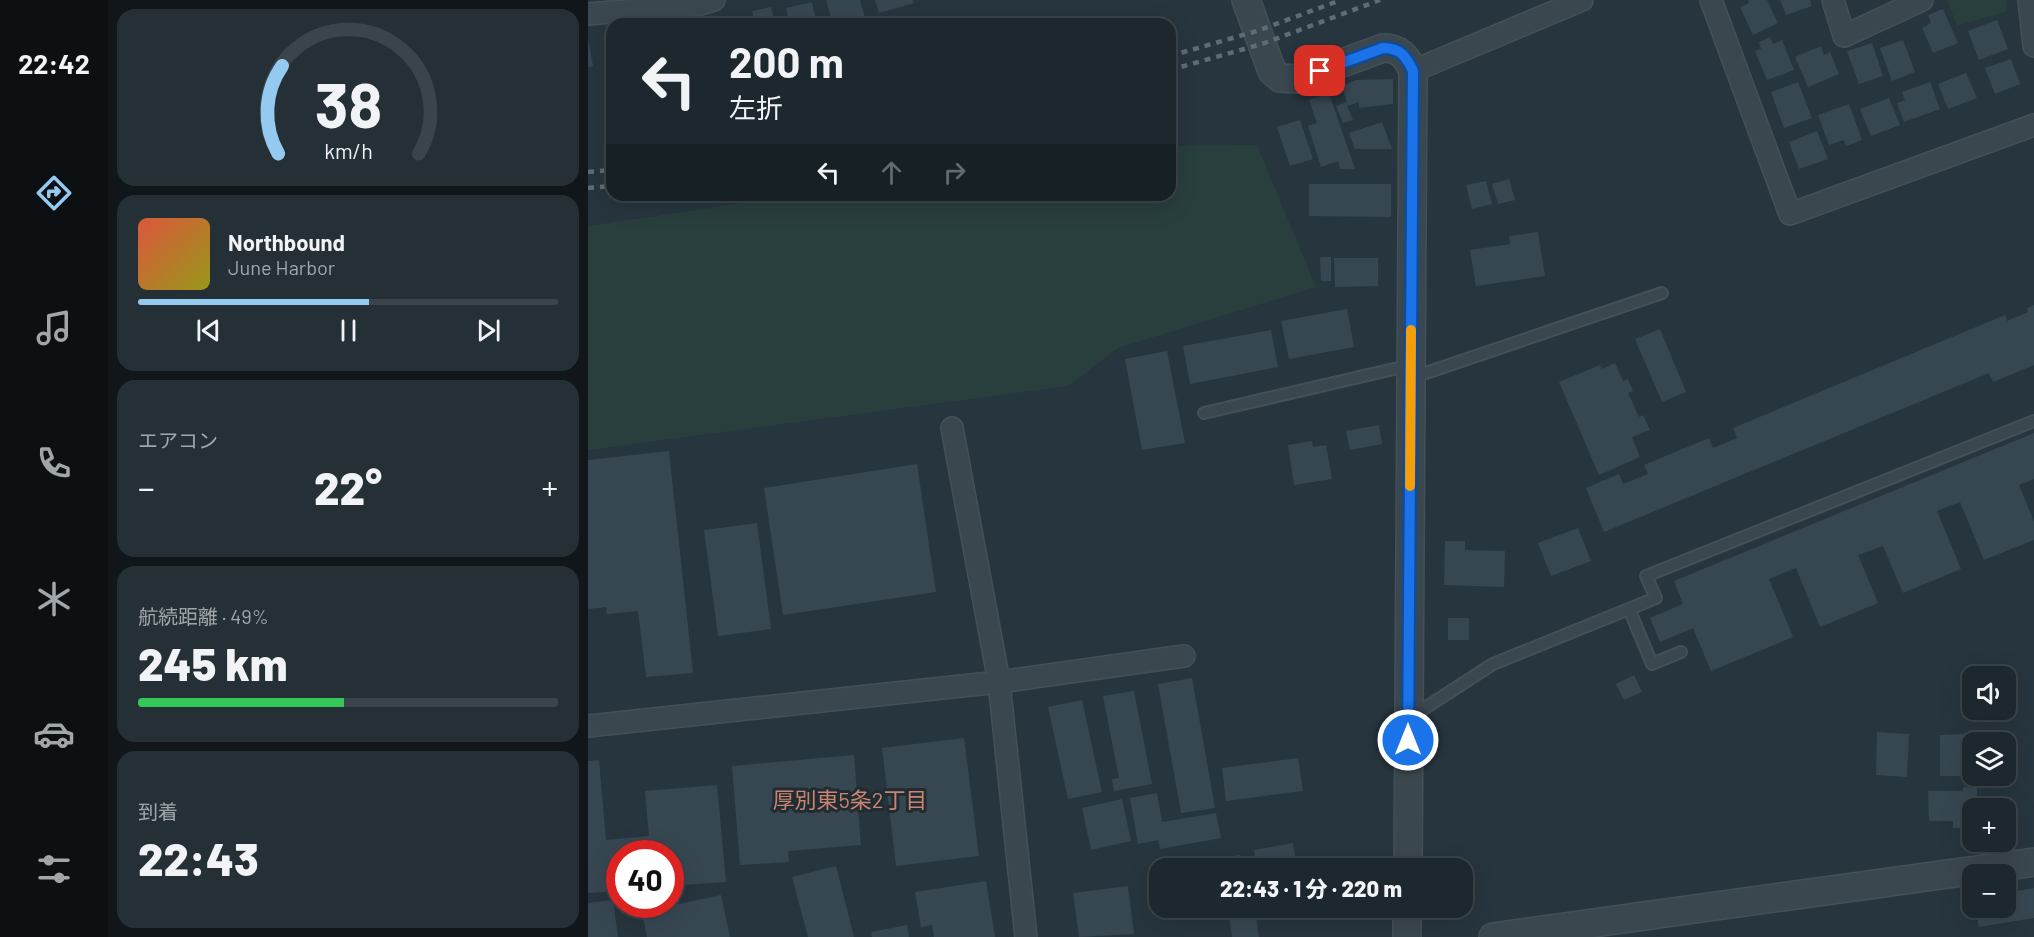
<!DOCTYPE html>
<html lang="ja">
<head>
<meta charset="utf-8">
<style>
	:root { --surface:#1d282e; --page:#253036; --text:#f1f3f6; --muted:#a0a6aa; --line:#3b444a; --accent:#95caf0 }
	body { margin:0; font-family:Barlow,"Noto Sans JP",sans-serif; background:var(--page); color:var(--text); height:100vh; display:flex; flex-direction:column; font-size:22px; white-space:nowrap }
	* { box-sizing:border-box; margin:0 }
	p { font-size:20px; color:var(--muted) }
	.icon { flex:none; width:33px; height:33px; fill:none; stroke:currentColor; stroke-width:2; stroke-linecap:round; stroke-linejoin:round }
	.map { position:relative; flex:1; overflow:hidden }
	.details { display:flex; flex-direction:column; gap:9px; padding:9px; background:#101619; width:480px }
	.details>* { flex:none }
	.guide { position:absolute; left:18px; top:18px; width:570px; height:183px; border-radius:18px; box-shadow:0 6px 24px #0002,0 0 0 2px var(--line); background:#1d282e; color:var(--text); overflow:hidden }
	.controls { position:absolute; left:1374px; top:666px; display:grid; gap:12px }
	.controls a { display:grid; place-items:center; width:54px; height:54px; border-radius:12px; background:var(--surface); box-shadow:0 6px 24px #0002,0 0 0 2px var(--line); font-size:30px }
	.speed { position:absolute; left:18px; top:840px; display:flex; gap:12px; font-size:30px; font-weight:700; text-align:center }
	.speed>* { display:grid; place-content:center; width:78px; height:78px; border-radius:50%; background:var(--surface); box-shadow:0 6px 24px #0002,0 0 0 2px var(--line); line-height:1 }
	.speed .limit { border:9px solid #d22; background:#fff; color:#111 }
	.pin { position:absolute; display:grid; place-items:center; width:51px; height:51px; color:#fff; margin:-26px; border-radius:12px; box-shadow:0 3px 9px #0006 }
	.me { position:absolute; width:66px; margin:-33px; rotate:0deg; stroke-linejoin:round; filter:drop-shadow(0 0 4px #0008) }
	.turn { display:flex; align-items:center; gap:21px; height:126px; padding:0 24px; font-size:27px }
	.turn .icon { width:78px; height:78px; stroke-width:2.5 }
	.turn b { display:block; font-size:42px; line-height:51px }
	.lanes { display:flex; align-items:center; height:57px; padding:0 24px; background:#0003; justify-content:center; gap:30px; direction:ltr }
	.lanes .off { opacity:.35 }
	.big { font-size:45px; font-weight:800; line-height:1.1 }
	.details .card { flex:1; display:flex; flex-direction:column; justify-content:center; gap:9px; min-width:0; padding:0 21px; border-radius:18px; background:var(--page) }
	.details .dial { align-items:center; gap:0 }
	.dial svg { height:156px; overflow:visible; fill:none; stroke:var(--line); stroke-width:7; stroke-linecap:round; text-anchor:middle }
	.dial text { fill:var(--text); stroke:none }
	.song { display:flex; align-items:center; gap:18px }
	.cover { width:72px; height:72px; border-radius:9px; background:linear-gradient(135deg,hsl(10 70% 55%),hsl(60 70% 35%)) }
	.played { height:6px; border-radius:3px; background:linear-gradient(90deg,var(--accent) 55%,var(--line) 55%) }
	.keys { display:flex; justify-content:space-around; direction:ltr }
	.heat { display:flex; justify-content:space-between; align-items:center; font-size:33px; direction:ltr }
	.charge { height:9px; border-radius:4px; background:linear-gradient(90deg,#34c759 49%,var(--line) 0) }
	.trip { position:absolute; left:561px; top:858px; width:324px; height:60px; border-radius:18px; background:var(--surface); box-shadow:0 6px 24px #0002,0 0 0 2px var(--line); font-weight:800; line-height:60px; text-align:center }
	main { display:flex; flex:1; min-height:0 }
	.menu { display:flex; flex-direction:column; width:108px; justify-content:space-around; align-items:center; background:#0c1012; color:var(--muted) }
	.menu .icon { width:42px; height:42px }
	.menu .active { color:var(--accent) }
	.menu b { font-size:27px; color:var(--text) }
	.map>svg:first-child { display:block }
	.green { fill:#293f3d }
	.building { fill:#374752 }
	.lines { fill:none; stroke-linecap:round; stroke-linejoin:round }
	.service-casing { stroke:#445057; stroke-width:14 }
	.minor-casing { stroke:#445057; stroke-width:24 }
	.tertiary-casing { stroke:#445057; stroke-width:30 }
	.service { stroke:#3b474e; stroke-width:10 }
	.minor { stroke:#3b474e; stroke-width:21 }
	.tertiary { stroke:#3b474e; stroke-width:27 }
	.rail { stroke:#5e6c75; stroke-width:4.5; stroke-dasharray:6 6; stroke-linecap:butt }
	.route-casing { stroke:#114b97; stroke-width:15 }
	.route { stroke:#1a73e8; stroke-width:10 }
	.slow { stroke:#f59e0b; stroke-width:10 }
	.labels { text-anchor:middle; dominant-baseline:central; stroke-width:6; stroke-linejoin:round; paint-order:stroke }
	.neighbourhood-label { font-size:22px; fill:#cd846e; stroke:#202c33 }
</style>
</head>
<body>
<main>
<nav class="menu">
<b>22:42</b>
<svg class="icon active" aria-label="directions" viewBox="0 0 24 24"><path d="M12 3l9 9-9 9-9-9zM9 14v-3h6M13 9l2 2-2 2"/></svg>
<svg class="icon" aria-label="music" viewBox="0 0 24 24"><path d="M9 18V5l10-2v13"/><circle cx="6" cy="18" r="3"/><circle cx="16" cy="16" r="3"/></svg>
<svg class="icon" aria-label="phone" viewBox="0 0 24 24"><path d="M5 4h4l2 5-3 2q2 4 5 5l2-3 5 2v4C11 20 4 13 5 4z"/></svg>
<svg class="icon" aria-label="climate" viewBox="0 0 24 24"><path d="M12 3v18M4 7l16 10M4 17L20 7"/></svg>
<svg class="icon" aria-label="car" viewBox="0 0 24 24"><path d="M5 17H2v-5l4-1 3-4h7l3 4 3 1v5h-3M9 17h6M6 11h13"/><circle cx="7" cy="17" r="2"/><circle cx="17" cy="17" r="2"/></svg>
<svg class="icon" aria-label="filters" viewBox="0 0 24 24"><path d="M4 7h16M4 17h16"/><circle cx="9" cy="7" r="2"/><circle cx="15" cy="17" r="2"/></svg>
</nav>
<section class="details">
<div class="card dial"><svg viewBox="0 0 100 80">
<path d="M14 69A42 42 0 1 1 86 69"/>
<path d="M14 69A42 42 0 0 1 16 24" stroke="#95caf0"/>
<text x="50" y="56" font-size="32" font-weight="700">38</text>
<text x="50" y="72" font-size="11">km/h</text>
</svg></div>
<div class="card">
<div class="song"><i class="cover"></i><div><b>Northbound</b><p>June Harbor</p></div></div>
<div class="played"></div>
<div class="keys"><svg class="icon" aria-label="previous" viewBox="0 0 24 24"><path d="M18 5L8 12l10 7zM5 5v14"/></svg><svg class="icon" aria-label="pause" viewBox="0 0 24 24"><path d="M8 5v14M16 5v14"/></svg><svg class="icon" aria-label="next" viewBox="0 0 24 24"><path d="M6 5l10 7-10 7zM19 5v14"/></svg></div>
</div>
<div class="card"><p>エアコン</p>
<div class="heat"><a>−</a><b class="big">22°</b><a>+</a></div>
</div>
<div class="card"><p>航続距離 · 49%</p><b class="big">245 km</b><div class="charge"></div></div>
<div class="card"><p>到着</p><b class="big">22:43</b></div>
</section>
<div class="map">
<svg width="1446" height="937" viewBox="0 0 1446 937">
	<rect width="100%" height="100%" fill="#27353e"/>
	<path class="green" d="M1359,0H1418L1419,11L1369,26Z
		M669,145L728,287L530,348L480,386L0,450V226L209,195H582V146Z"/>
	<path class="building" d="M238,0H272L278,21L267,24H245Z
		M287,0H325L326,3L291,13Z
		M1160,0H1179L1190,23L1165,35L1152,7L1161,3Z
		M1192,0H1222L1224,6L1198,15Z
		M224,2L229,24H202L198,8Z
		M183,7L187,24H149L166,19L164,11Z
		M1355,9L1370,43L1345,53L1334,28L1343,23L1340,15Z
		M1409,20L1420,49L1391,60L1380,31Z
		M1182,37L1185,44L1194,40L1206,70L1179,80L1167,51L1173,49L1171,42Z
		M0,39L5,66L0,67Z
		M1315,40L1327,72L1304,81L1292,48Z
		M24,42V61H22L21,43Z
		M1284,43L1295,76L1271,84L1259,51Z
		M1233,46L1236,55L1242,52L1251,74L1220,87L1207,57Z
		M1423,59L1432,84L1407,94L1397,68Z
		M1378,73L1389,98L1360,109L1350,84Z
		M805,79V104L771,108V102L759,106L765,120L755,123L748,106L759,102L753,86L768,80Z
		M1210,82L1224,118L1196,128L1183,92Z
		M1342,82L1352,109L1316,122L1309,103L1317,100L1314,92Z
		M741,93L767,169H752L750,161L733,167L720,126L729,123L721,100Z
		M1301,98L1312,125L1283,136L1272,109Z
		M1261,104L1274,140L1258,146L1256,140L1241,145L1230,115Z
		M712,120L725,159L702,166L689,127Z
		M794,122L804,149H767L761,133Z
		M1229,131L1240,159L1211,169L1201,142Z
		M921,179L927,200L910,204L904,184Z
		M898,181L904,204L884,209L878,185Z
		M721,184H803V217L721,216Z
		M950,232L957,276L888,286L882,250L922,244L921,236Z
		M732,257H743V281H733Z
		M746,258H790V286L747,287Z
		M1446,305V365L1405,382L1401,373L1016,532L998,488L1031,474L1035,484L1060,474L1056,465L1121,438L1125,448L1149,438L1145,428L1417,315L1419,321L1440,312L1439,308Z
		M759,309L766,347L701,359L693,321Z
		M1072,329L1098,392L1074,402L1047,339Z
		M683,330L690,367L602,384L595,346Z
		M579,351L597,443L554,450L537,359Z
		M1027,363L1035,381L1040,379L1045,391L1040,393L1051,417L1055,415L1062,430L1044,437L1052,457L1011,475L971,382L1012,365L1014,369Z
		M791,425L794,444L762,450L758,431Z
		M1446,433V479L1431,485L1446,522V540L1396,560L1372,502L1349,511L1373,569L1315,593L1295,546L1270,555L1290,603L1232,627L1208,568L1181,579L1205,637L1123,671L1105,628L1072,642L1062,618L1095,604L1086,581Z
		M724,441L725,447L738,445L744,479L706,485L700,445Z
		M81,451L105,673L58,677L50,611L19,614L18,607L0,609V460Z
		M329,464L348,592L195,615L176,488Z
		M169,523L183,629L130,636L116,530Z
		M990,528L1003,561L963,576L950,543Z
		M857,541H877V550L917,551L916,587L856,585Z
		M860,618H881V640H860Z
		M1046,675L1054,692L1036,700L1028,684Z
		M604,678L627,808L593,813L570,684Z
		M546,691L564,784L526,791L524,779L531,778L515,696Z
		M494,700L514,792L480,799L460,707Z
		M1289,732L1321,734L1319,777L1288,775Z
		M1378,734L1379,776H1352V735Z
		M376,738L391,856L308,866L294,748Z
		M266,755L273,845L200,851L201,862L152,865L144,766Z
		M710,758L715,791L638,801L634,768Z
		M11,760L18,840L61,836L57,791L129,785L138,882L82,886V854H32V891L0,893V761Z
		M1375,787H1389V808H1384V828H1365V821H1341L1340,791H1375Z
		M569,793L574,822L628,813L633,838L572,849L570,840L550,844L542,798Z
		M534,799L543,841L503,850L494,808Z
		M705,843L709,868H669L666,850Z
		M652,855L654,868H620L618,860Z
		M248,866L266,937H220L204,877Z
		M398,881L407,937H346L344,925L333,927L327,892Z
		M540,886L546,934L491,937L485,893Z
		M1446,888V918L1391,927L1388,911L1383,912L1380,899L1384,898V908H1418V893Z
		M133,895L142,937H59L54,912Z
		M25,900L30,937H0V903Z
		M640,908H667L671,937H644Z
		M319,925L321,937H284L283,932Z"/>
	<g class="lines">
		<g class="service-casing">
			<path id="service" d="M823,378L1074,293
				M616,413L823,365
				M1041,609L1064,664L1093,652
				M823,717L905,664L1068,598L1058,576L1446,421"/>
		</g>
		<g class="minor-casing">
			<path id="minor" d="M1123,0L1202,214L1446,125
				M1245,0L1256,36L1334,0
				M1441,0L1446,46
				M0,14L109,5L126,0
				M825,71L994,0
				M364,428L411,682L438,937
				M0,726L411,682L596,656"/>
		</g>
		<g class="tertiary-casing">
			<path id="tertiary" d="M658,0L684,71L692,78L711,79L795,48C812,48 818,56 825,71L820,868
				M819,937V908
				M905,937L1446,862"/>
		</g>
		<use href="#service" class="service"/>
		<use href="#minor" class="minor"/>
		<use href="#tertiary" class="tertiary"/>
		<path class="rail" d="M582,56L669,31L753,0
			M582,70L674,44L792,0
			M0,172L24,170
			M0,188L24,186"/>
	</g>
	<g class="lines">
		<g class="route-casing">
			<path id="route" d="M732,71L795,48C812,48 818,56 825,71L820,740"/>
		</g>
		<use href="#route" class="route"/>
		<path class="slow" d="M822,486L823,330"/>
	</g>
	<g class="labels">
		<g class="neighbourhood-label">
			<text x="262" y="799">厚別東5条2丁目</text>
		</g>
	</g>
</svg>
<div class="controls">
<a><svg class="icon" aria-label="sound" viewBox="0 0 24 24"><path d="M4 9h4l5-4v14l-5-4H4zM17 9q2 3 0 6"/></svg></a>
<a><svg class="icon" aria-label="layers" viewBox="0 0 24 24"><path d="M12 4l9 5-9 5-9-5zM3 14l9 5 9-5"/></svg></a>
<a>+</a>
<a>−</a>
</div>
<div class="speed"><div class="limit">40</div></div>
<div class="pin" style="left:732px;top:71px;background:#d93025"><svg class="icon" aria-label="arrive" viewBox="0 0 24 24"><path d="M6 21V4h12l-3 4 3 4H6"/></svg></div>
<svg class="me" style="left:820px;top:740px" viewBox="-20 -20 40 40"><circle r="17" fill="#1a73e8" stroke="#fff" stroke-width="3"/><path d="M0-11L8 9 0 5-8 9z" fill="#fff"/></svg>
<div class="trip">22:43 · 1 分 · 220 m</div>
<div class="guide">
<div class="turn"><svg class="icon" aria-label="left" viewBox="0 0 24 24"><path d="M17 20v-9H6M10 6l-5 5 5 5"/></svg><div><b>200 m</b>左折</div></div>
<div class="lanes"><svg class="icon" aria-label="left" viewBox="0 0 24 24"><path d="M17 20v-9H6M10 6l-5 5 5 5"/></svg><svg class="icon off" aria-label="ahead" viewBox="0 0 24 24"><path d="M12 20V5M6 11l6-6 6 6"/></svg><svg class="icon off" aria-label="right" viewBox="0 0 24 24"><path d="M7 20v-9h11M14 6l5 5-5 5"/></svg></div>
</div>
</div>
</main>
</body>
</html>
